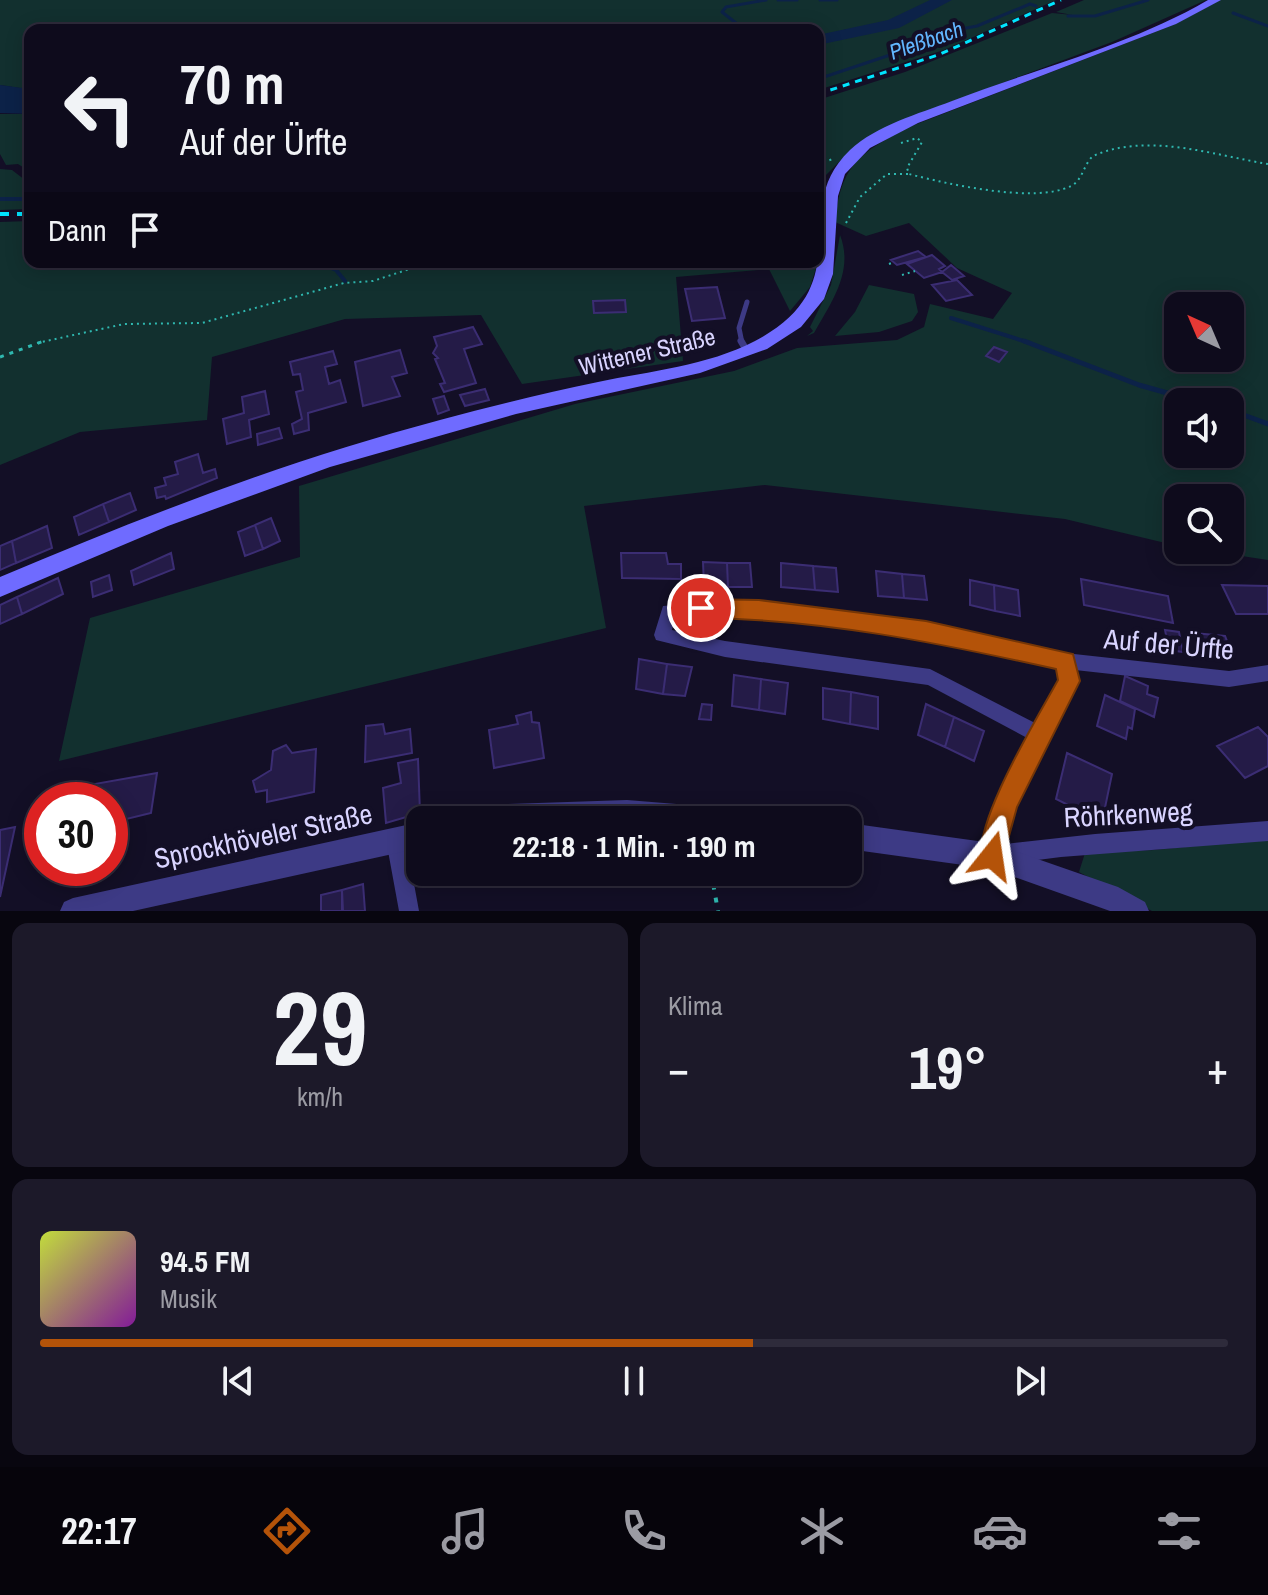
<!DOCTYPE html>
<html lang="de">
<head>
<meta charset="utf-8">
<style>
	:root { --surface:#0e0b1c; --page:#1c1929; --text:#f1f3f6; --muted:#9b9ba3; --line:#2e2b3b; --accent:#b45309 }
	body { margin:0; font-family:"Archivo Narrow",sans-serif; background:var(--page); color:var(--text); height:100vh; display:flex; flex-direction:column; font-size:30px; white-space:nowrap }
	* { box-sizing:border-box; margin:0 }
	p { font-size:26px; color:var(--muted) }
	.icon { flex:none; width:44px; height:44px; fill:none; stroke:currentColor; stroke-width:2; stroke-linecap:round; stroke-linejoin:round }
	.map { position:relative; height:911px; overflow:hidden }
	.panel { display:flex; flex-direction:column; gap:12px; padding:12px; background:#08060f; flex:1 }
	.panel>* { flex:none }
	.top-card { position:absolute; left:24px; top:24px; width:800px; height:244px; border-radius:16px; box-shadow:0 4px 20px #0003,0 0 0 2px var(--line); background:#0e0b1c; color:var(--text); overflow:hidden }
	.needle { width:52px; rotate:316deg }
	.buttons { position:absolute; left:1164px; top:292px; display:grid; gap:16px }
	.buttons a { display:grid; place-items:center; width:80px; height:80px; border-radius:16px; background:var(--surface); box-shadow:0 4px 20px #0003,0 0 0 2px var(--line); font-size:40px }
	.speed { position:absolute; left:24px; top:782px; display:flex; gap:16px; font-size:40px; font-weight:700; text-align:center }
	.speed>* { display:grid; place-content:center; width:104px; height:104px; border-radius:50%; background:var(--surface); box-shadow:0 4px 20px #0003,0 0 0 2px var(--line); line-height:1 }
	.speed .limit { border:12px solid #d22; background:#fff; color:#111 }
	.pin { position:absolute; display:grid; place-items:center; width:68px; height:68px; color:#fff; margin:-34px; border:4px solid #fff; border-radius:50%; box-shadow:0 2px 8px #0007 }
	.me { position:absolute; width:88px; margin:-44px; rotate:15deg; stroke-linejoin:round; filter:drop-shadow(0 0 6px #0008) }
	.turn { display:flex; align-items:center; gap:28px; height:168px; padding:0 24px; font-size:36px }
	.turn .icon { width:104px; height:104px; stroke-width:2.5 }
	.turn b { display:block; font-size:56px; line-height:68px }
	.then { display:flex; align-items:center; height:76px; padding:0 24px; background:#0003; gap:16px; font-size:30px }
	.big { font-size:60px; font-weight:700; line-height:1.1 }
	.panel .widget { flex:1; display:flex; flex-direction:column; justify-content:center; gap:12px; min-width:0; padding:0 28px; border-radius:16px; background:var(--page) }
	.panel .dial { align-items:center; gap:0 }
	.dial b { font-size:104px; line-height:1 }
	.song { display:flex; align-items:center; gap:24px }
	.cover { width:96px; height:96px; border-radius:12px; background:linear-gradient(135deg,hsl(70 70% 55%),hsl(290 70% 35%)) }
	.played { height:8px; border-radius:4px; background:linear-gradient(90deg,var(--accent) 60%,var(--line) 60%) }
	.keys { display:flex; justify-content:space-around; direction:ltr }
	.heat { display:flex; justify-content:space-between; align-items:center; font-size:44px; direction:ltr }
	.panel .tiles { flex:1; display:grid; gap:12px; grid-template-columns:1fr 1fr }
	.widget:last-child { grid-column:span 2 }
	.trip { position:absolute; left:406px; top:806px; width:456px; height:80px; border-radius:16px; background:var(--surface); box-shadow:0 4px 20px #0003,0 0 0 2px var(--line); font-weight:700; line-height:80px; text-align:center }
	.menu { display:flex; height:128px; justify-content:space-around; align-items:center; background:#06040b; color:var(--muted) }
	.menu .icon { width:56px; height:56px }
	.menu .current { color:var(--accent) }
	.menu b { font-size:36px; color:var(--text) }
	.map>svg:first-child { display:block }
	.green { fill:#12302f; fill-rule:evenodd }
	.water { fill:#0c2248 }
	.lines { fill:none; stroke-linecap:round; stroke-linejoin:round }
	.stream-far2 { stroke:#0c2248; stroke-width:3 }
	.stream-far1 { stroke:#0c2248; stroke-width:4 }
	.stream { stroke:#0c2248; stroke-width:5 }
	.river { fill:#0c2248; fill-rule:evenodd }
	.building { fill:#241b47; stroke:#3b2d73; stroke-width:2 }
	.path-far2 { stroke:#2fb8b0; stroke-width:2; stroke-dasharray:2 4; stroke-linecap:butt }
	.path-far1 { stroke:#2fb8b0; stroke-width:3; stroke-dasharray:4 6; stroke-linecap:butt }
	.path { stroke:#2fb8b0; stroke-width:4; stroke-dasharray:5 8; stroke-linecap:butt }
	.service-far1 { stroke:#3d3a85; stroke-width:5 }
	.service { stroke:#3d3a85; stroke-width:7 }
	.minor { fill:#3d3a85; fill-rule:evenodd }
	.tertiary { fill:#3d3a85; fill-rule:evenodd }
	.secondary { fill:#6f6bff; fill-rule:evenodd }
	.rail-far1 { stroke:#00e5ff; stroke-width:3; stroke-dasharray:7 6; stroke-linecap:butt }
	.rail { stroke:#00e5ff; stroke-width:4; stroke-dasharray:9 8; stroke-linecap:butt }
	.route { fill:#b45309; stroke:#753606; stroke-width:2 }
	.labels { text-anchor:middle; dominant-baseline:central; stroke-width:8; stroke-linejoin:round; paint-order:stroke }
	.far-water-label { font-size:22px; font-style:italic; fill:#62b6ff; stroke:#130f26 }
	.street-label { font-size:24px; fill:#d9d4ff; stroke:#130f26 }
	.near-street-label { font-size:28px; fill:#d9d4ff; stroke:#130f26 }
</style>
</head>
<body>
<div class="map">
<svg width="1268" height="911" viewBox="0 0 1268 911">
	<rect width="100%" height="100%" fill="#130f26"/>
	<path class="green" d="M0,0H939L885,26L864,31L847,29L818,38V30H30V89H26L0,85Z
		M946,0H1056L944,50L818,90V41L904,22Z
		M1084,0H1206L1112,42L924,112L851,150L818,183V100L905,72L1052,13L1073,15L1056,12Z
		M1220,0H1268V560L1202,550H1230V498H1178V546L1065,519L765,485L584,506L606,628L59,761L90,618L300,557L299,486L575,404L734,371L797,348L897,340L924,327L930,304L993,319L1012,293L957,268L909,223L866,236L835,222C841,164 860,153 909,127L1173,25ZM1178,306H1230V358H1178ZM1178,402H1230V454H1178Z
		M0,114H30V209L0,210V169L12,170L25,180L29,171L18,164L6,165L0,154Z
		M30,221V262H818L810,287L790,311L769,269L676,277L683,361L522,384L481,315L345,319L212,357L207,420L80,432L0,465V222Z
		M840,235C854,271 832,301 814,333L807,336L813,331L810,327L831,285Z
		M869,285L914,294L918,312L912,321L879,332L835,336L855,312Z
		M1268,839V911H1152L1079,872L1085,853L1154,850Z"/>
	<path class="water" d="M0,85L30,89V114L0,113Z"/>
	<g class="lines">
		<path class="stream-far2" d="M778,0H797
			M820,0H837
			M1233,13L1268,26
			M1068,16H1095L1148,0
			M735,30L736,23L722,12L726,7L766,0
			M818,79L923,44L945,32L977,26L1030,4L1036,6"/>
		<path class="stream-far1" d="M0,199H30
			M316,262L336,270L345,281
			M951,318L1030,343"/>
		<path class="stream" d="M1024,341L1139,385L1199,402
			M1230,410L1268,424"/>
		<path class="river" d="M930,0H952L899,28L818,45V35L888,20Z"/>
	</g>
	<path class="building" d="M918,251L926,257L897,265L891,260Z
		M932,255L945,266L939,269L942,272L924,278L907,264Z
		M951,265L964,276L952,280L942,272Z
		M957,280L972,295L946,301L932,285Z
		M717,287L725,318L692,321L685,289Z
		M625,300L626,312L594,313L593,301Z
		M473,327L482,344L464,349L476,383L444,392L440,384L445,383L435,359L438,358L433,353L437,346L434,337Z
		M994,347L1007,352L999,362L986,356Z
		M400,350L407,373L392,377L400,396L363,406L355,362Z
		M333,351L337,364L325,367L329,384L340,380L346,402L308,413L309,430L294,434L292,424L302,419L296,392L303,390L300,374L293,375L290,362Z
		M485,389L489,400L465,406L460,395Z
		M265,391L269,414L249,420L251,437L227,444L223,419L244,413L242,397Z
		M444,396L449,410L438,414L433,399Z
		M279,428L282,438L258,445L257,434Z
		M198,454L203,473L215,469L217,478L166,499L165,496L157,498L155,488L166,485L164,478L178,474L175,462Z
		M130,493L136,510L109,522L103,504Z
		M103,504L109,522L79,535L74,517Z
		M271,518L280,541L263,549L255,525Z
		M255,525L263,549L245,556L238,532Z
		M47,526L52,548L16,563L12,541Z
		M12,541L16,563L0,570V546Z
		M171,553L174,569L134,585L131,571Z
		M621,553H666L668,564H681V579L622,578Z
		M703,562L727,563L728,587L704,586Z
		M727,563H750L752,587H728Z
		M781,563L813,566L815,590L781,587Z
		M813,566L836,568L838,592L815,590Z
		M876,571L902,574L904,598L878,596Z
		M902,574L924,576L927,600L904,598Z
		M109,575L112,590L93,597L91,582Z
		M58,578L63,594L22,614L17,597Z
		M1081,579L1168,596L1173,623L1084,605Z
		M970,580L994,585L995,611L970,605Z
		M994,585L1018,590L1020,616L995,611Z
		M1222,585L1268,586V614H1236Z
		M17,597L22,614L0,624V605Z
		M1165,630L1179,632L1183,652L1169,650Z
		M1194,633L1225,636L1233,656L1201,653Z
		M639,659L667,664L663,694L636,689Z
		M667,664L692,667L685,696L663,694Z
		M734,675L761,679L759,710L732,706Z
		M1125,676L1148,686L1147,694L1158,698L1154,717L1120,701Z
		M761,679L788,683L785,714L759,710Z
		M823,688L851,692L850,724L823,719Z
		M851,692L878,697V729L850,724Z
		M1105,695L1135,709L1132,729L1128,727L1126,739L1097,726Z
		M702,704L712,705L711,720L699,719Z
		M926,704L954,717L945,747L918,735Z
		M531,712L532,722L539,723L544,758L494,768L489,730L518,724L516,716Z
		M954,717L984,731L974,761L945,747Z
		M383,724L385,734L410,729L412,753L365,762L366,726Z
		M1258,727L1268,737V766L1245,778L1217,746Z
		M286,745L292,753L316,749L314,792L267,802V790L256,792L253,781L271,770L273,751Z
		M1067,753L1112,774L1102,822L1056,799Z
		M418,759L420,813L386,823L383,788L401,783L398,763Z
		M157,773L151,813L110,823V800H87L89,785Z
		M15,827L0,897V830Z
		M363,884L365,911H343L342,890Z
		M342,890V911H321V895Z"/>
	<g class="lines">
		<path class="path-far2" d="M901,143L917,138L922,142L907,168L909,174C947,184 1035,204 1071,186C1083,180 1083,165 1093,156C1147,132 1213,155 1268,164
			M818,164L833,159
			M846,223L860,197L887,174H909
			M889,264L894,262
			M902,275L915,271
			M37,343L124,324L202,323L344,283L373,281L431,262"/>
		<path class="path-far1" d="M0,357L44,341"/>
		<path class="path" d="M711,872L718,911"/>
		<path class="service-far1" d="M742,343L739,328L747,302"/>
		<path class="service" d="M741,341L747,351"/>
		<path class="minor" d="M719,601L769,603L868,614L1065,653L1229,671L1268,665V681L1229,687L1075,670L1078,681L1015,805L1005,844L1095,834L1268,821V841L1061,857L992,866L985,863L982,856L997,803L1029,739L928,685L725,657L656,640L654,635L663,606ZM719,616C834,619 945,644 1058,667L1060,680L1037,724L930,669L725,641L672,630L675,618Z
			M396,830L403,833L406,840L419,911H399L386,840L389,833Z"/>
		<path class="tertiary" d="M627,800L726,808L735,811L738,820H477L480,811L507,804Z
			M420,822V848L133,911H60L64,902L73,898Z
			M848,823L992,843L1118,887L1145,902L1149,911H1110L992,869L848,849Z"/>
		<path class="secondary" d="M1208,0H1221L1176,24L918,123L870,148L845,174L838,196L833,274L824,299L801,327L767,349L700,373L516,414L330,467L168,526L0,597V577C144,516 289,460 440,420C492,406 545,393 598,382C650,371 707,366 755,341C863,284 786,211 850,150C877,125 918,114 952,101C1035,69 1131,45 1208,0Z"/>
		<path class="rail-far1" d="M818,94L938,55L1061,0"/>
		<path class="rail" d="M0,214H30"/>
	</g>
	<path class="route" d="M701,599L759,600L926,621L1073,654L1080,681L1017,807L1001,865L992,869L983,865C968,830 1039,715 1058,680L1056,669C939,643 821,619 701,618L694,615L691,608L694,602Z"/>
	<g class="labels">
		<g class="far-water-label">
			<text transform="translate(926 40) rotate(-19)">Pleßbach</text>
		</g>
		<g class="street-label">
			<text transform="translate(647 351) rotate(-13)">Wittener Straße</text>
		</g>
		<g class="near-street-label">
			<text transform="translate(1169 644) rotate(5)">Auf der Ürfte</text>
			<text transform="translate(1128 814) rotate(-3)">Röhrkenweg</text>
			<text transform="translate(263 836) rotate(-12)">Sprockhöveler Straße</text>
		</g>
	</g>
</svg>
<div class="buttons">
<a><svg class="needle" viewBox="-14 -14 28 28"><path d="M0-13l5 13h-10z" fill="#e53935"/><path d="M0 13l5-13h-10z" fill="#9b9ba3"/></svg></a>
<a><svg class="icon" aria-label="sound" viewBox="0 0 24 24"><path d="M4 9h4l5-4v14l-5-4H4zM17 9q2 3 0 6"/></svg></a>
<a><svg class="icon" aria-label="search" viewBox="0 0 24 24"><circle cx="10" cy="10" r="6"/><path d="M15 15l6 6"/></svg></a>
</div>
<div class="speed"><div class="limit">30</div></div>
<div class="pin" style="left:701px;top:608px;background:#d93025"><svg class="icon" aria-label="arrive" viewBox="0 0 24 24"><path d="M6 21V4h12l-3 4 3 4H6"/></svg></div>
<svg class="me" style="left:992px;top:856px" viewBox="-20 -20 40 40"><path d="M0-17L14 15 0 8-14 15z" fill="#b45309" stroke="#fff" stroke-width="4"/></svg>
<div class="trip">22:18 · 1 Min. · 190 m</div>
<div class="top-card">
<div class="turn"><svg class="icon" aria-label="left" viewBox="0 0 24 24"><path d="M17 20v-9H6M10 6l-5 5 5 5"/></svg><div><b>70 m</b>Auf der Ürfte</div></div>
<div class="then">Dann<svg class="icon" aria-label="arrive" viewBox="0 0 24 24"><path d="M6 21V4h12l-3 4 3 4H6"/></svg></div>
</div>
</div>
<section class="panel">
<div class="tiles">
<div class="widget dial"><b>29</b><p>km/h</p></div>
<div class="widget"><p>Klima</p>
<div class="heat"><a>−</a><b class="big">19°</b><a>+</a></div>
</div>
<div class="widget">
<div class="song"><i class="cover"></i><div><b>94.5 FM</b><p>Musik</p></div></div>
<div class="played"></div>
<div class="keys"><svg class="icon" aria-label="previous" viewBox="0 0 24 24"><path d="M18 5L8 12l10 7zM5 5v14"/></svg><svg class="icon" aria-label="pause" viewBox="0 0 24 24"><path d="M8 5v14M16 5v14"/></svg><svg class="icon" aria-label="next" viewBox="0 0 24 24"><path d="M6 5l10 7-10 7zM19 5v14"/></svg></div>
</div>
</div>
</section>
<nav class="menu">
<b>22:17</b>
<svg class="icon current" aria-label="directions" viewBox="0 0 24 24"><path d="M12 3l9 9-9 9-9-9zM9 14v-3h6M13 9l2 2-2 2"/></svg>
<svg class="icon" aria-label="music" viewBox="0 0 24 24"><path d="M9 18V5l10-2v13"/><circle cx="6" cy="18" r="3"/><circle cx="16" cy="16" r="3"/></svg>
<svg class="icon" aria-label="phone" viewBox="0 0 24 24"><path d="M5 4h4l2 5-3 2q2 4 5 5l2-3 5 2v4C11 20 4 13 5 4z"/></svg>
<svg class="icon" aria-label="climate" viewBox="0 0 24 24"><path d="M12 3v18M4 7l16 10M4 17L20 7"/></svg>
<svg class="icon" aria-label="car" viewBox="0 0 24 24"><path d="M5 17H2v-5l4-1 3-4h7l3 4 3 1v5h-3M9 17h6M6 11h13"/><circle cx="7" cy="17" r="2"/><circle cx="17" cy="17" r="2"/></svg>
<svg class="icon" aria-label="filters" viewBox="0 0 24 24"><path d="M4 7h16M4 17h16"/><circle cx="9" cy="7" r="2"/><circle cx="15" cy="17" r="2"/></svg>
</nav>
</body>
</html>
